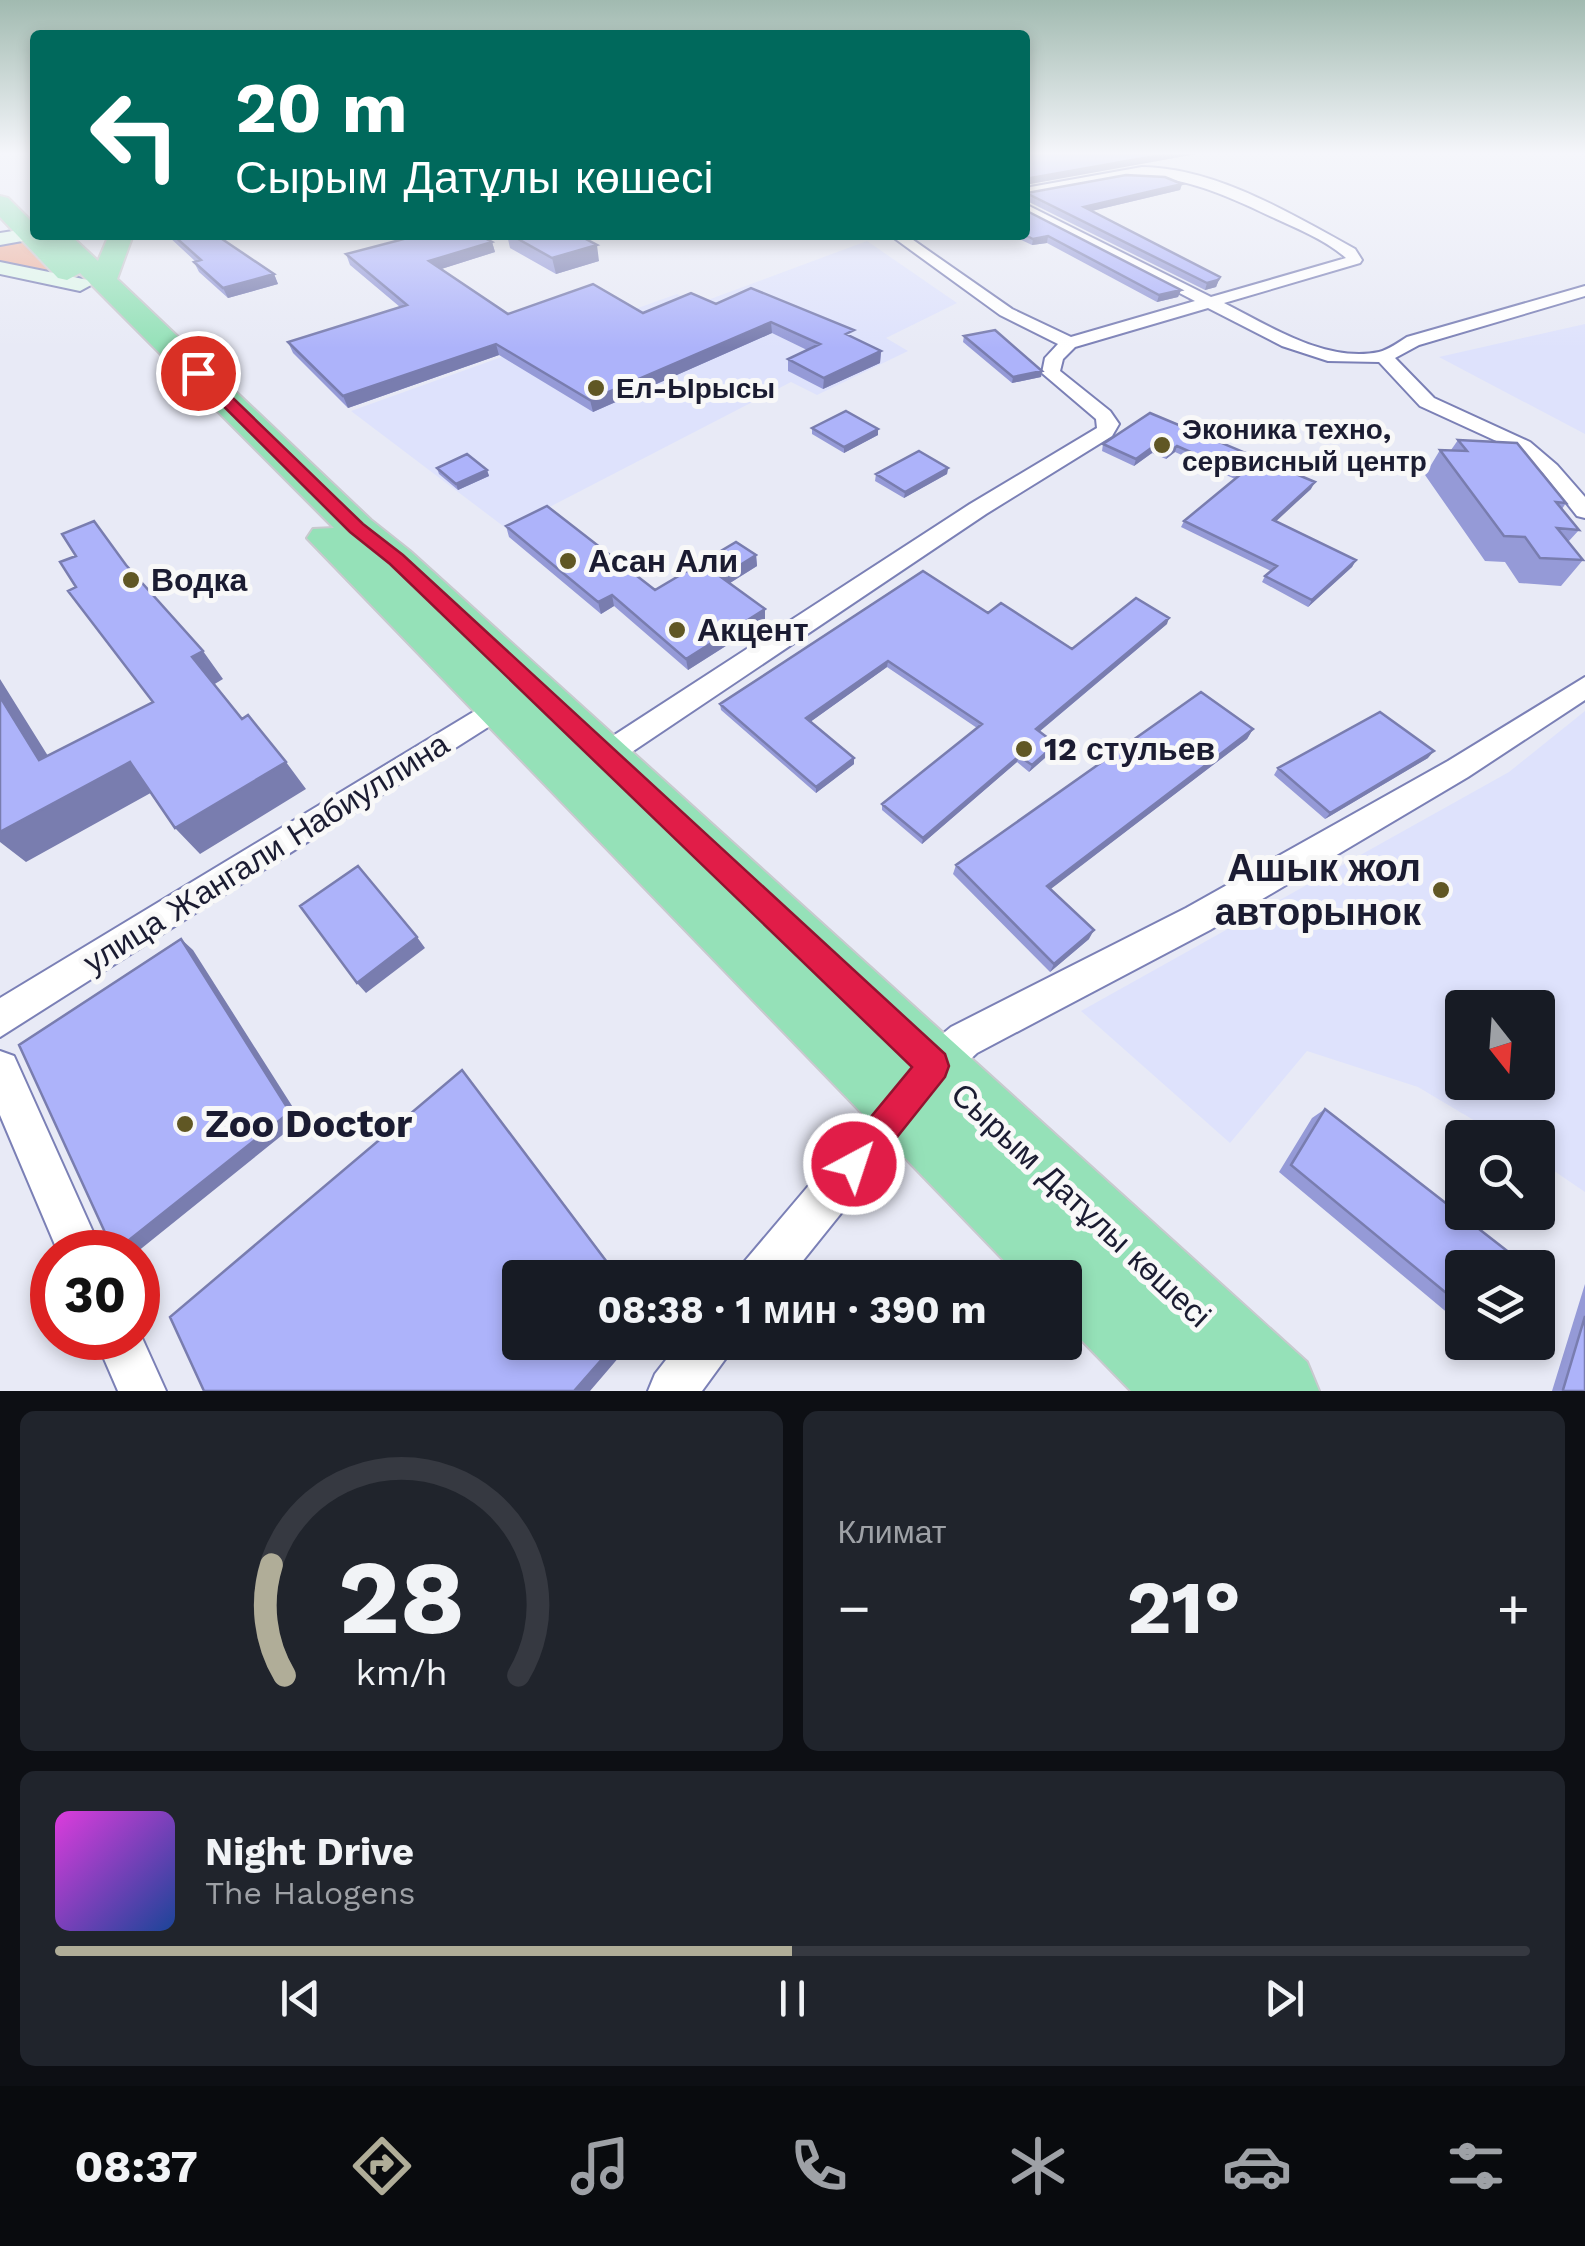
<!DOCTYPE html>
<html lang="ru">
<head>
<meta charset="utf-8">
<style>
	:root { --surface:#171b24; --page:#20242c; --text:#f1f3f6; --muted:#9ea1a6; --line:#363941; --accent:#b0ad98 }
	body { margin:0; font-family:"Work Sans",sans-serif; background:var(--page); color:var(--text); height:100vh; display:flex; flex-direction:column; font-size:38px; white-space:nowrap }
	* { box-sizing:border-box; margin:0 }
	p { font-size:32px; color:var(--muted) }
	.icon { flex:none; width:55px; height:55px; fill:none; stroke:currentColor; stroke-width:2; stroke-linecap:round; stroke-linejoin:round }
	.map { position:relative; height:1391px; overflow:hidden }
	.details { display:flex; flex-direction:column; gap:20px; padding:20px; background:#0d0f14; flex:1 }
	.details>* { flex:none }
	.top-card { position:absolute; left:30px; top:30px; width:1000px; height:210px; border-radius:10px; box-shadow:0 5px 15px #0003; background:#00695c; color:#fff; overflow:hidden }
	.needle { width:65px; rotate:163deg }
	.buttons { position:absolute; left:1445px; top:990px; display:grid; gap:20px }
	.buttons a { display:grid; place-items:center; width:110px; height:110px; border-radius:10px; background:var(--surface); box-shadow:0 5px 15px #0003; font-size:50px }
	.speed { position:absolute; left:30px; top:1230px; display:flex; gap:20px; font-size:50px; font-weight:700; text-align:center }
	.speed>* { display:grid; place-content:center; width:130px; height:130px; border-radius:50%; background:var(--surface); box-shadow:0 5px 15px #0003; line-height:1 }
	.speed .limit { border:15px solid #d22; background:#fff; color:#111 }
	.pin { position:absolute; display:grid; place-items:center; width:85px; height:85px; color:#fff; margin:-42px; border:5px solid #fff; border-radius:50%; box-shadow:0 2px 10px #0007 }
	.me { position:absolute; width:110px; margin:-55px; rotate:40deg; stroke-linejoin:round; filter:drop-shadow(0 0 8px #0008) }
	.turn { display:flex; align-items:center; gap:35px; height:210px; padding:0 40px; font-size:45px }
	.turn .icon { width:130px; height:130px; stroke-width:2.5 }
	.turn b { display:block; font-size:70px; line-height:85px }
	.big { font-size:75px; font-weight:700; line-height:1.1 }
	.details .card { flex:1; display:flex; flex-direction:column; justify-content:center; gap:15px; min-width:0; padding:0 35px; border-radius:15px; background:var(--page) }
	.details .dial { align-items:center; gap:0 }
	.dial svg { height:260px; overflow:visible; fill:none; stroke:var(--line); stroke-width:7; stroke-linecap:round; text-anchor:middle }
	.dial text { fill:var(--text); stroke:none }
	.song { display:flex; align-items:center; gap:30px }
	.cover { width:120px; height:120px; border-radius:15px; background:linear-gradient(135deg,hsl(300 70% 55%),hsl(220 70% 35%)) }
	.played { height:10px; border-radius:5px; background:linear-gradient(90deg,var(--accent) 50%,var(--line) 50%) }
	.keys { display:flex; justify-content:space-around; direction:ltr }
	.heat { display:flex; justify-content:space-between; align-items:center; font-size:55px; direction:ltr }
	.details .tiles { flex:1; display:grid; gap:20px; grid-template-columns:1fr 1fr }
	.card:last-child { grid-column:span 2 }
	.trip { position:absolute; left:502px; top:1260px; width:580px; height:100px; border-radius:10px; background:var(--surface); box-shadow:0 5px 15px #0003; font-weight:700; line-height:100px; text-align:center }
	.tabs { display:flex; height:160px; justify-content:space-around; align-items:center; background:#090b0e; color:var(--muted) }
	.tabs .icon { width:70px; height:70px }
	.tabs .selected { color:var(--accent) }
	.tabs b { font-size:45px; color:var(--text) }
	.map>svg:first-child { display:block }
	.built { fill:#dee2fc; fill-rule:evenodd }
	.green { fill:#edb19d }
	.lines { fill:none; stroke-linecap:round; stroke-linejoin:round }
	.street-casing { stroke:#7b80b6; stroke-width:4 }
	.secondary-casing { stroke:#7b80b6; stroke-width:4 }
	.highway-casing { stroke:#c8c9ce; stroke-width:4 }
	.street { fill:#fff; fill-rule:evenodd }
	.secondary { fill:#dff6ea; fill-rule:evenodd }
	.highway { fill:#95e1b8; fill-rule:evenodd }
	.wall { fill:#959ad7 }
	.shaded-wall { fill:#797daf }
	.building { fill:#adb3fa; stroke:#797daf; stroke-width:2.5 }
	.route { fill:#e11d48; stroke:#92132f; stroke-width:2.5 }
	.poi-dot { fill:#605724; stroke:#f8f8f8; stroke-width:4 }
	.labels { text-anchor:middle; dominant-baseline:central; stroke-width:10; stroke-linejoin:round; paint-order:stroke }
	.far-poi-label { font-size:28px; font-weight:bold; fill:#1b1c32; stroke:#f8f8f8; text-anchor:start }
	.poi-label { font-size:32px; font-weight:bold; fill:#1b1c32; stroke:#f8f8f8; text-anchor:start }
	.street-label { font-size:32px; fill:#1b1c32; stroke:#f8f8f8 }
	.near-poi-label { font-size:38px; font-weight:bold; fill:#1b1c32; stroke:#f8f8f8; text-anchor:end }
</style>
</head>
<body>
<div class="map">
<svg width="1585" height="1391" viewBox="0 0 1585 1391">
	<rect width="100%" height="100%" fill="#e8eaf6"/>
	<path class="built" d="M867,241L957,303L886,338L908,351L817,395L791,382L507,529L351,411L677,294L697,304Z
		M1585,324V434L1439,357Z
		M1585,711V1192L1538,1160V1138L1502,1137L1418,1087L1307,1051L1230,1143L1081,1011L1509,772ZM1462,1008H1538V1082H1462Z"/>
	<path class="green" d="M23,240L60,277L37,269L0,266V245Z"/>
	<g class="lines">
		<g class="street-casing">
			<path id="street" d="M1142,167C1217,168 1291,214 1355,249L1362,260L1360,263L1224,303C1270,326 1325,363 1379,352C1388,350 1399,342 1407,337L1585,286V296L1419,345L1395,358L1434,398L1530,442L1557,465L1585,497V518L1577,516L1543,473L1516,450L1420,406L1379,362L1328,361L1282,346L1208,308L1075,347L1063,359L1060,371L1110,411L1119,424L1112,436L986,514L602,772L592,776L582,772L577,764L582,756L970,504L1097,428L1096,419L1042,373L1045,358L1058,344L1000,315L890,235H906L1012,309L1071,337L1195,301L1025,213V204L1211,297L1346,258C1326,240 1296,228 1272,217C1165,165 1137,170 1025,196V188Z
				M1585,677V700L1468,777L1210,930L977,1053L945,1083L931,1088L917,1083L912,1069L917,1055L951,1027L1186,908L1448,761Z
				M513,688L523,691L527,698L523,705L0,1037V998Z
				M0,1051L14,1056L102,1252H58L0,1115Z
				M902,1086L916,1092L922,1106L916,1120L789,1278H738L744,1262L888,1092Z
				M138,1329L166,1391H118L95,1338H138Z
				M680,1342H733L726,1358L702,1391H648L655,1374Z"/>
		</g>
		<g class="secondary-casing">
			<path id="secondary" d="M32,228L35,235H41L39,238L0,245V233Z
				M0,262L88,280L91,285L80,291L0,274Z"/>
		</g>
		<g class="highway-casing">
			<path id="highway" d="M0,196L8,198L35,225V235H70L98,261L109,235H133L117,279L371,520L410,551L1307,1362L1319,1391H1131L1065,1323V1278H1021L307,538L313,529L334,528L80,273L67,280L58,278L0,217Z"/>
		</g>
		<use href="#street" class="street"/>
		<use href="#secondary" class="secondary"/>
		<use href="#highway" class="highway"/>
	</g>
	<path class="wall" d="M1182,184L1180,190L1092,211L1220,277L1216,287L1205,290L1027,201V193Z
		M1025,210L1181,290L1178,297L1157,302L1047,243L1032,245L1011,235H1025Z
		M167,235H234L221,238L274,274L278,284L228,298L199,272L194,262H196Z
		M507,235H578L599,261L556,274L510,248Z
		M492,242L495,252L441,269L508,314L643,313L716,304L853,338L881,351L880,363L823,389L788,371V359L807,350L772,333L593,412L499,355L348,408L293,353L288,342L400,307L350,265L346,254Z
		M964,336L1042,371L1041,377L1012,383L963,342Z
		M1150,413L1311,489L1275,521L1356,560L1352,567L1308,607L1262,582L1265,576L1271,571L1181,527L1184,521L1235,479L1175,452L1166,459L1152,453L1134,466L1102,451L1103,444Z
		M812,428L878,435L844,453L812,434Z
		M1458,440L1566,503L1562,509L1579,530L1568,542L1583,560L1561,586L1519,583L1505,562L1485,561L1425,475L1440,450H1451Z
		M437,468L487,470L489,476L458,490L439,474Z
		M948,468L947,474L904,498L875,481L876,474Z
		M506,526L655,590L756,555L757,566L730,583L765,621L688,670L614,606L601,614L509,537Z
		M988,613L1072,649L1167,624L1039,732L1056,744L1054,750L1029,772L1017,762L922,844L882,810V804L977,728L887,667L810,722L854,764L816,793L721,710L720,704Z
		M1253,729L1247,739L1050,889L1089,939L1050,972L953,874L956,865Z
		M1428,758L1325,819L1274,775L1278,768Z
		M1325,1109L1462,1268V1325L1279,1172L1312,1118Z
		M1585,1284V1391H1552Z"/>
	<path class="shaded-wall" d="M1172,153H1202L1025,185V179Z
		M1182,184L1180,190L1083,213L1084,207Z
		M1048,236L1047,243L1032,245L1033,239Z
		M492,242L495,252L432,272L429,261Z
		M597,245L599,261L556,274L552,258Z
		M274,274L278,284L228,298L223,288Z
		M1220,277L1216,287L1205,290L1207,283Z
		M1181,290L1178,297L1157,302L1159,295Z
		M771,322L772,333L593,412L590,400Z
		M496,344L499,355L348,408L343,396Z
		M881,351L880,363L823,389L824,378Z
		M1042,371L1041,377L1012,383L1013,377Z
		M878,429V435L844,453V447Z
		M1154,446L1152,453L1134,466L1136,459Z
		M1177,446L1175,452L1166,459L1168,453Z
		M948,468L947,474L904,498L905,492Z
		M487,470L489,476L458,490L456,484Z
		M1315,482L1311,489L1270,527L1273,520Z
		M756,555L757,566L722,588L721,577Z
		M1356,560L1352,567L1308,607L1312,600Z
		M612,595L614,606L601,614L598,602Z
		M765,609V621L688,670L686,659Z
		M1169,618L1167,624L1034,736L1036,729Z
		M203,651L223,679L213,685L192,657Z
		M888,661L887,667L806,725V718Z
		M0,679L68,788L39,760L0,697Z
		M1253,729L1247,739L1043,895L1047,886Z
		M1056,744L1054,750L1029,772L1032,765Z
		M1434,751L1428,758L1325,819L1330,813Z
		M1019,756L1017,762L922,844L923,838Z
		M854,758V764L816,793V787Z
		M130,762L156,790L26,862L0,842V832Z
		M286,762L306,789L200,854L175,828Z
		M1094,930L1089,939L1050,972L1054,964Z
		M417,937L425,948L366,993L357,983Z
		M181,939L193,950L301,1120L137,1252H114Z
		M462,1070L476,1088L620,1278H619Z
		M617,1342H632L590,1391H574Z"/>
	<path class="building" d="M1025,153H1172L1025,179Z
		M1126,175L1165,177L1182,184L1084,207L1220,277L1218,280L1207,283L1028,194L1025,196V192L1027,193Z
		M1025,210L1181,290L1159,295L1048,236L1033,239L1025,235Z
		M173,235H216L274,274L223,288L194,262L201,260Z
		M419,235H479L492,242L429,261L508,314L593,284L643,313L691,293L716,304L751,288L854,330L846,334L881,351L824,378L788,359L820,344L771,322L590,400L496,344L343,396L288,342L407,305L346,254Z
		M511,235H578L597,245L552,258Z
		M995,330L1042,371L1013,377L964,336Z
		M846,411L878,429L844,447L812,428Z
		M1150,413L1315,482L1273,520L1356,560L1312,600L1265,576L1277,566L1184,521L1241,474L1177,446L1168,453L1154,446L1136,459L1103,444Z
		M1458,440L1517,443L1566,503L1556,502L1579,530L1557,528L1583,560L1540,558L1525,537L1504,536L1440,450L1467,451Z
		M919,451L948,468L905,492L876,474Z
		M467,454L487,470L456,484L437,468Z
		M547,506L655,590L736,542L756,555L721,577L765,609L686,659L612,595L598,602L506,526Z
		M94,521L126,565L203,651L192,657L242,719L248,715L286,762L175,828L130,762L0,832V697L39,760L153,702L68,591L76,587L60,562L76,556L62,534Z
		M923,571L988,613L1001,603L1072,649L1136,598L1169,618L1036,729L1056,744L1032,765L1019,756L923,838L882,804L982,724L888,661L806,718L854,758L816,787L720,704Z
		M1201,692L1253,729L1047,886L1094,930L1054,964L956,865Z
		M1380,712L1434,751L1330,813L1278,768Z
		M358,866L417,937L357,983L300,906Z
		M181,939L290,1112L114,1252L19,1045Z
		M462,1070L619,1278H520V1342H617L574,1391H204L170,1317Z
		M1325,1109L1529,1268H1462V1306L1291,1165Z
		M1585,1316V1391H1564L1563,1390Z"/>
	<linearGradient id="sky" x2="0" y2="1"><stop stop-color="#a1bab0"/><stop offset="0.44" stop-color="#f5f6fb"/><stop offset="1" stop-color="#f5f6fb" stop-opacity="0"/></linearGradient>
	<rect width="1585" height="348" fill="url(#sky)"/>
	<path class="route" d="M193,370H204L363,524L403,555L945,1054L949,1066L945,1077L866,1176L854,1181L842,1176L837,1164L842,1152L912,1067L390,564L350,532L193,376Z"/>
	<g class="poi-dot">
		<circle cx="596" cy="388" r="10"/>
		<circle cx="1162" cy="445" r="10"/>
		<circle cx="568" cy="561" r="10"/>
		<circle cx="131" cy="580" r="10"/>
		<circle cx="677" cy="630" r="10"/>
		<circle cx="1024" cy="749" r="10"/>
		<circle cx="1441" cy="890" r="10"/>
		<circle cx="185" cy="1124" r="10"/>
	</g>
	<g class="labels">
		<g class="far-poi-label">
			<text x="616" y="388">Ел-Ырысы</text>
			<text x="1182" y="429">Эконика техно,<tspan x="1182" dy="32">сервисный центр</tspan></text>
		</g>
		<g class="poi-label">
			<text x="588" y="561">Асан Али</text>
			<text x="151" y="580">Водка</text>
			<text x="697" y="630">Акцент</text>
			<text x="1044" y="749">12 стульев</text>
		</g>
		<g class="street-label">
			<text transform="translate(266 853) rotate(-32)">улица Жангали Набиуллина</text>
			<text transform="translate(1081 1205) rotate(43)">Сырым Датұлы көшесі</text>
		</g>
		<g class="near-poi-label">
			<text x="1421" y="868">Ашык жол<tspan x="1421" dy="44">авторынок</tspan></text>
			<text x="205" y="1124" text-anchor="start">Zoo Doctor</text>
		</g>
	</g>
</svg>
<div class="buttons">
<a><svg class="needle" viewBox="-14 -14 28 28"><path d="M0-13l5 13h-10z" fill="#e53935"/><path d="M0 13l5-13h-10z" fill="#9ea1a6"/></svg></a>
<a><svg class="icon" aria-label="search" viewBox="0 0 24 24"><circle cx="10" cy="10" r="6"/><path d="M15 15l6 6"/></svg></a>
<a><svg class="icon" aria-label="layers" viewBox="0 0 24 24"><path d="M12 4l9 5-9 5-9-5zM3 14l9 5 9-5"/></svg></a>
</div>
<div class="speed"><div class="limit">30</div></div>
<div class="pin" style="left:198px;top:373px;background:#d93025"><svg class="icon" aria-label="arrive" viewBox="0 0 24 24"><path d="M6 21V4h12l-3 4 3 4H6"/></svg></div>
<svg class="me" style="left:854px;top:1164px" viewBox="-20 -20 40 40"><circle r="17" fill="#e11d48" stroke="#fff" stroke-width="3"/><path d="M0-11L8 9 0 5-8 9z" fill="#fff"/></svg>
<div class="trip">08:38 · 1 мин · 390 m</div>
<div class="top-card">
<div class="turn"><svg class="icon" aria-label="left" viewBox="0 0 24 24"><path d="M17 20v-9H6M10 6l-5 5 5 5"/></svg><div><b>20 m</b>Сырым Датұлы көшесі</div></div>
</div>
</div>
<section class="details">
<div class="tiles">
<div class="card dial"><svg viewBox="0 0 100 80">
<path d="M14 69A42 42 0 1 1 86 69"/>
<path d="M14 69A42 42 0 0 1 10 35" stroke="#b0ad98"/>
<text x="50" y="56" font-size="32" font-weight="700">28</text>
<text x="50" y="72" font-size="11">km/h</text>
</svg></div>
<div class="card"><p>Климат</p>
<div class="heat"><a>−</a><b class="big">21°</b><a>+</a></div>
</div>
<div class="card">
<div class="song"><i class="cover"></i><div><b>Night Drive</b><p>The Halogens</p></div></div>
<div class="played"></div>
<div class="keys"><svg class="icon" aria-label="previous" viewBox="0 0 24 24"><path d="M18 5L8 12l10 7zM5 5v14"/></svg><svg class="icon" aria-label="pause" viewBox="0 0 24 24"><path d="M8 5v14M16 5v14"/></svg><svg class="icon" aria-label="next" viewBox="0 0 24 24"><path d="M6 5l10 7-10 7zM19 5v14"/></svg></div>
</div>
</div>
</section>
<nav class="tabs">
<b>08:37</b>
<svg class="icon selected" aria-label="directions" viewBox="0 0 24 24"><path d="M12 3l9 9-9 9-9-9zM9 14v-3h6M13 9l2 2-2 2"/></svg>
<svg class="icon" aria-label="music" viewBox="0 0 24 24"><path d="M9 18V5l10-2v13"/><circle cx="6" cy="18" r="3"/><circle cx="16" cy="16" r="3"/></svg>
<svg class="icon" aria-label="phone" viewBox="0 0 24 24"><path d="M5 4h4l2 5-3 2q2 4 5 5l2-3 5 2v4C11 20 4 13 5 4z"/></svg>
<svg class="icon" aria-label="climate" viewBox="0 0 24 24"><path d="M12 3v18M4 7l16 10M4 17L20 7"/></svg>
<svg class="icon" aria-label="car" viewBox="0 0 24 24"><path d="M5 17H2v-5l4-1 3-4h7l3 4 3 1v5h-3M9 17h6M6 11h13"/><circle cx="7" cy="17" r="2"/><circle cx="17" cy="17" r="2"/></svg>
<svg class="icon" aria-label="filters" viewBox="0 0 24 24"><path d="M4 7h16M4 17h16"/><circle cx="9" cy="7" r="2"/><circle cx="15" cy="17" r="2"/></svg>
</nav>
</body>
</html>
